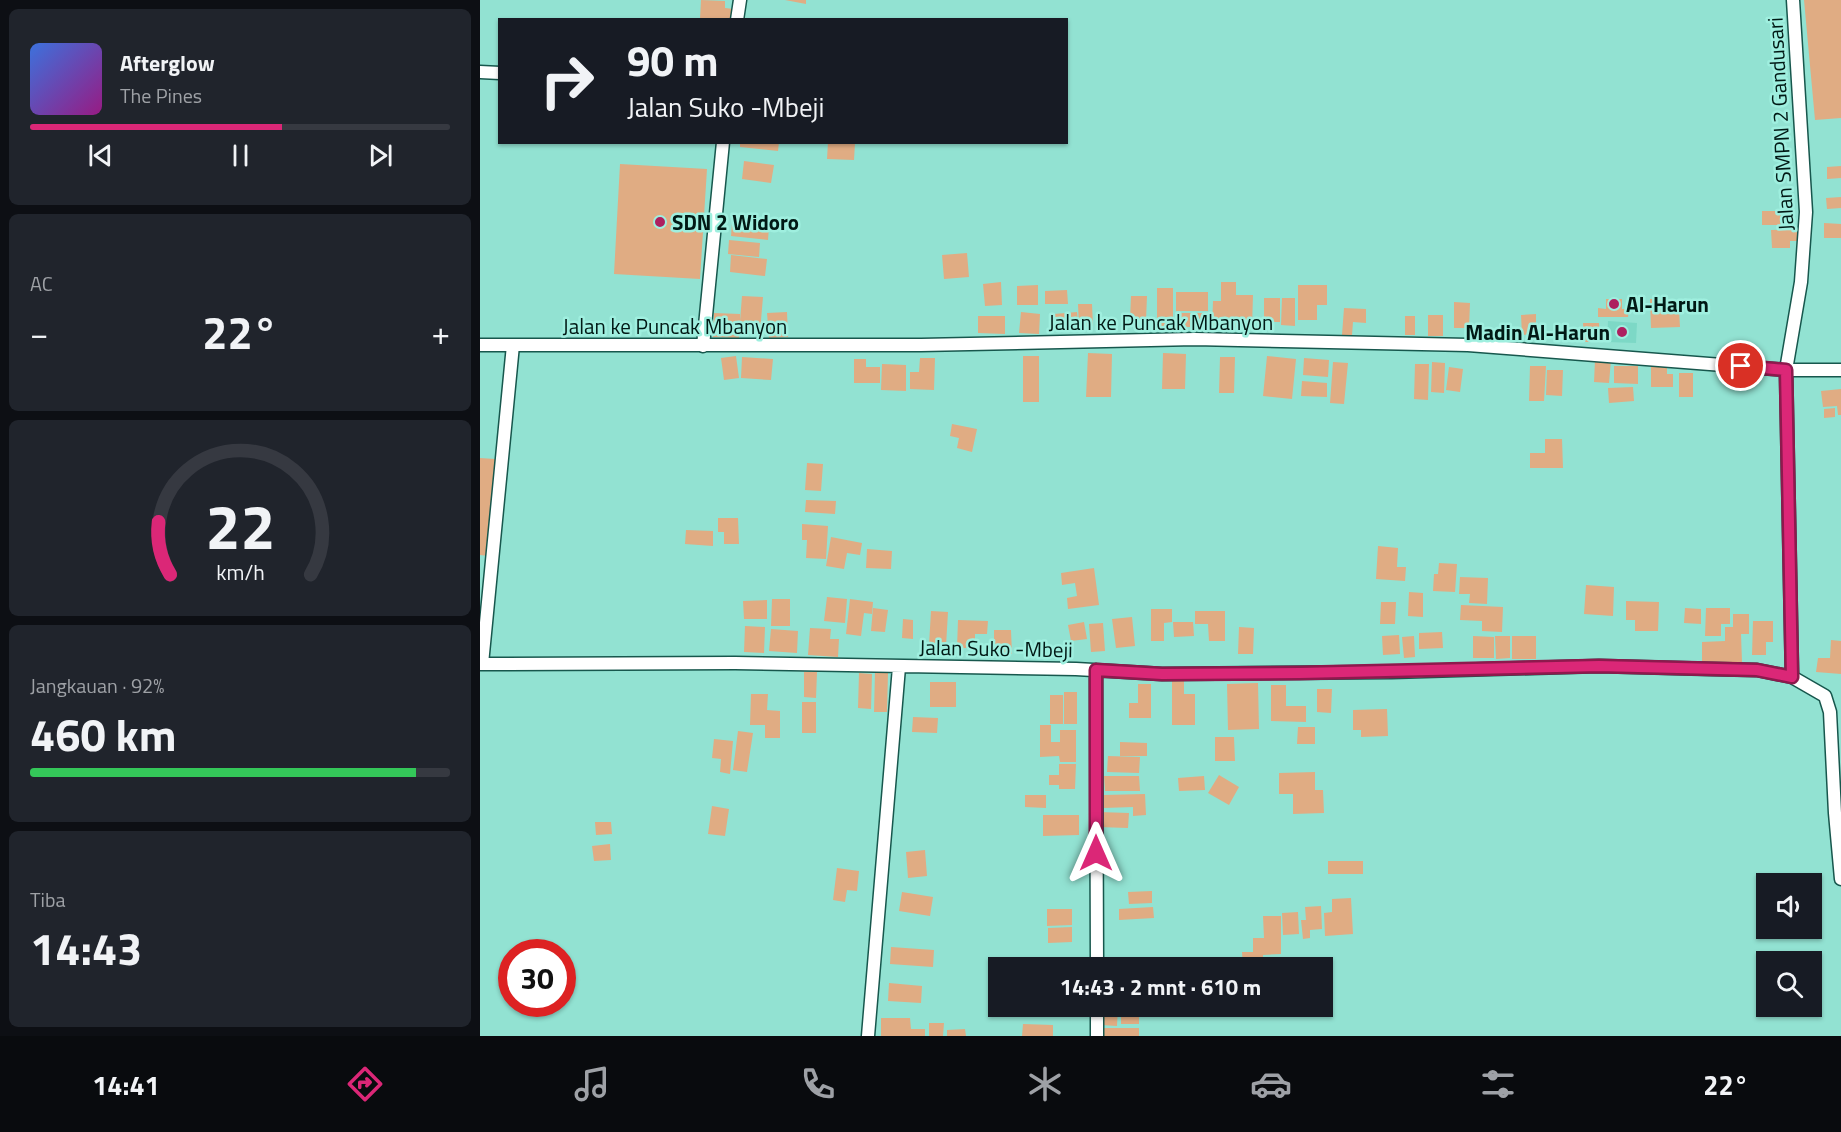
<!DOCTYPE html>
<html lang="id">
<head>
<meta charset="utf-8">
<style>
	:root { --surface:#171b24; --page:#20242c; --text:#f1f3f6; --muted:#9ea1a6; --line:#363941; --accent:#db2777 }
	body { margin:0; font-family:"Titillium Web",sans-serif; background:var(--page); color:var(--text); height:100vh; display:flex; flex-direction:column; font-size:22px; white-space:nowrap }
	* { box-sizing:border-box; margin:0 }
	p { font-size:20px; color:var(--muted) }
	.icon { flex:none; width:33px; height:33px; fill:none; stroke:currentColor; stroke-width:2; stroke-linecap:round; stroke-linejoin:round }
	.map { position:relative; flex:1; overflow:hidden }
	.details { display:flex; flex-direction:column; gap:9px; padding:9px; background:#0d0f14; width:480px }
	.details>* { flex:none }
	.hud { position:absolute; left:18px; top:18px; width:570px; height:126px; border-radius:0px; box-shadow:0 2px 4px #0004; background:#171b24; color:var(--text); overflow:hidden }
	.tools { position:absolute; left:1276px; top:873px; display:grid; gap:12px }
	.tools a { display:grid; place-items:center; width:66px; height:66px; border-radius:0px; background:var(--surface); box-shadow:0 2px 4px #0004; font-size:30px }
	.speed { position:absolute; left:18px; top:939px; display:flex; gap:12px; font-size:30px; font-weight:700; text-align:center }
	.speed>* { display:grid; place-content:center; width:78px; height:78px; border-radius:50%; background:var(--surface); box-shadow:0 2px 4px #0004; line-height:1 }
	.speed .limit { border:9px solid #d22; background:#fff; color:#111 }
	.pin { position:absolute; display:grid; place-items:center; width:51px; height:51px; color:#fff; margin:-26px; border:3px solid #fff; border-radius:50%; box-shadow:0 2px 6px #0007 }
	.me { position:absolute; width:66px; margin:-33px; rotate:0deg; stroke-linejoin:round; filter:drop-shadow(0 0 4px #0008) }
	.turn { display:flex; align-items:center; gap:21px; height:126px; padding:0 30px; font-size:27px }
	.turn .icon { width:78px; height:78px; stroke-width:2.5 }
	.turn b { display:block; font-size:42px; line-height:51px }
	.big { font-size:45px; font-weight:700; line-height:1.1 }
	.details .widget { flex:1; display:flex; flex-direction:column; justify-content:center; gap:9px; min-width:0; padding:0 21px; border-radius:9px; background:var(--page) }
	.details .dial { align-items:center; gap:0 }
	.dial svg { height:156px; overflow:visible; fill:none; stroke:var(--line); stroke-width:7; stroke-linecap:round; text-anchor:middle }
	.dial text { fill:var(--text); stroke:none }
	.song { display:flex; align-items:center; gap:18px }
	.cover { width:72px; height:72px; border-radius:9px; background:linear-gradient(135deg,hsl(220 70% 55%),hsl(310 70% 35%)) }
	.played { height:6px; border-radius:3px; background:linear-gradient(90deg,var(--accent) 60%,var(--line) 60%) }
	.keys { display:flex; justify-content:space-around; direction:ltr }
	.heat { display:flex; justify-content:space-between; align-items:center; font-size:33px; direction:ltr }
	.charge { height:9px; border-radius:4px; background:linear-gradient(90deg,#34c759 92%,var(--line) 0) }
	.trip { position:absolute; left:508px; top:957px; width:345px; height:60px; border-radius:0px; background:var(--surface); box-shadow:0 2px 4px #0004; font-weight:700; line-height:60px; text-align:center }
	.dock { display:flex; height:96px; justify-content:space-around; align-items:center; background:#090b0e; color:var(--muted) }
	.dock .icon { width:42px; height:42px }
	.dock .current { color:var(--accent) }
	.dock b { font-size:27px; color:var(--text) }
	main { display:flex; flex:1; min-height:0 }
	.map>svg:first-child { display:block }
	.built { fill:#7dd8c6 }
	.building { fill:#e0ac83 }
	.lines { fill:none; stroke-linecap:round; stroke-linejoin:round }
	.street-casing { stroke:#17574d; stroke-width:15 }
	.street { stroke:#fff; stroke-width:12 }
	.route-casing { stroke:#8e194d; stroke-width:15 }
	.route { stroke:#db2777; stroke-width:10 }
	.poi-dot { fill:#ad205f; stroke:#9fefdf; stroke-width:2 }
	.labels { text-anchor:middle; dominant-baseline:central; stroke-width:5; stroke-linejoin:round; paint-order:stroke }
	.street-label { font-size:21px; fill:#011915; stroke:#9fefdf }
	.poi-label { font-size:21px; font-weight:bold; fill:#011915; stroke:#9fefdf; text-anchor:start }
</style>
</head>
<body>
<main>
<section class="details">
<div class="widget">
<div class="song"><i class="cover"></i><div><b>Afterglow</b><p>The Pines</p></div></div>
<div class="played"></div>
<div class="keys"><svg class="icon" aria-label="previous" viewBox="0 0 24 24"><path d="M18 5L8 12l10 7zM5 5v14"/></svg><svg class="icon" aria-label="pause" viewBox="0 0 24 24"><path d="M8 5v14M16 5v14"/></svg><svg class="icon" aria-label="next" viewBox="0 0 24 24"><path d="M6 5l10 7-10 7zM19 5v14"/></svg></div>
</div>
<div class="widget"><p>AC</p>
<div class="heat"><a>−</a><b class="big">22°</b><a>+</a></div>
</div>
<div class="widget dial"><svg viewBox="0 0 100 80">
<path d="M14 69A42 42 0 1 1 86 69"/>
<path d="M14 69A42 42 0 0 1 8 42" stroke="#db2777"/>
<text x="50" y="56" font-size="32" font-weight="700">22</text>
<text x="50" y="72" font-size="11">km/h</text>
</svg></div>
<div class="widget"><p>Jangkauan · 92%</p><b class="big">460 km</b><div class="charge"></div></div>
<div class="widget"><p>Tiba</p><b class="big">14:43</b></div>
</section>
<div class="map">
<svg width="1361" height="1036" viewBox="0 0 1361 1036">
	<rect width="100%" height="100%" fill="#92e2d2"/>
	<path class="built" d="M1128,321L1157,323L1156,343L1127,342Z"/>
	<path class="building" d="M221,0L245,1V8L254,9V20L220,19Z
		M305,0H326V4Z
		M1324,0H1361V118L1335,120Z
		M260,142H299L298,151L260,147Z
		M348,142L375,143L374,160L347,159Z
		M264,161L294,165L291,183L262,179Z
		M140,164L227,169L220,279L134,274Z
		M1361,166V178L1347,179V167Z
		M1361,197V208L1347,209L1346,198Z
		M1282,211H1315L1314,225H1282Z
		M252,223L289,226L288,240L251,236Z
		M1344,223L1361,224V238H1344Z
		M1321,229L1322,241H1310V248H1292L1291,230Z
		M249,240L280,243L279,257L248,254Z
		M487,253L489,277L464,279L462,255Z
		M251,255L287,259L285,276L250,272Z
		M521,282L522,305L505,306L503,284Z
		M741,282H756V295H773L772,328H732L733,301H741Z
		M558,285V305H537V286Z
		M818,285H847V305H837V320H818Z
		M677,288H693V326H677Z
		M587,290L588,304H565V291Z
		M696,292H728V311H696Z
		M262,296L283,297L280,332L259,331V338L233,337L234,313L260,314V321Z
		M651,296H667L666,320H650Z
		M784,298H800V322H784Z
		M802,298H815V326L801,325Z
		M1126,299H1142V309H1149L1148,317H1118V308L1126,309Z
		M1170,299H1189V309H1199L1200,327L1171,328Z
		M974,302L990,303L989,328H974Z
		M598,304H612L613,326L599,327Z
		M864,308L886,309V323L873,322L872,335H862Z
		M307,312L308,337L289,338L287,313Z
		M541,312L560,314L559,334L539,333Z
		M597,312L598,323L590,324V329H581L580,324L575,325L574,314Z
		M700,313H728V327H700Z
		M1056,314V334L1042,335L1041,315Z
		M948,315H963V336H948Z
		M498,316H525V334L498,333Z
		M925,316H935V335H925Z
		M1103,323H1119L1120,342H1104Z
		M608,353L632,354L631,397H606Z
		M683,353L706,354L705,389H682Z
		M256,356L259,378L244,380L241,358Z
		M543,356H559V402H543Z
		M787,356L816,359L812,399L783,396Z
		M262,357L293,359L291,380L261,378Z
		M740,357H755L754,393H739Z
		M440,358H455L454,390L430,389V372H439Z
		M824,358L849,360L848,377L823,375Z
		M374,359H386V367H400V383H374Z
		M1115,360H1131L1129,383L1114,382Z
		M853,362L868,363L864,404L850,403Z
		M952,362L965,363L964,393L951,392Z
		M402,364L426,365V391L401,390Z
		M935,364H949L948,400L934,399Z
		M1050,366H1066L1064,401H1049Z
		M1134,366H1158V384L1134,383Z
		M1171,366H1187V374H1193V387H1171Z
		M969,367L983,369L980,392L966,390Z
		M1067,370H1083L1082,396L1066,395Z
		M1199,373H1213V397H1199Z
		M822,381L847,383V397L821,396Z
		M1153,387L1154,401L1129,403L1128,388Z
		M1361,389V415H1358L1357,406L1343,407L1341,391Z
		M1355,408V417L1344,418V409Z
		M472,424L497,429L492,452L477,448L479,438L470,436Z
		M1065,439H1082L1083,468H1050V453H1065Z
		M0,458L15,459L8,556L0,555Z
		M327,463L343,464L341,491L325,490Z
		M326,500L356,501L355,514L325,512Z
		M238,518H258L259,544H244V532H238Z
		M322,524L348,526L346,559L326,558L327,540H322Z
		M206,530L233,531V546L205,544Z
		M351,537L382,543L380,555L367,553L364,569L346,566Z
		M898,546L918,548L917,567H926L925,581L896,579Z
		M387,549L412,551L411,569L386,568Z
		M959,563L977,564L975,592L953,591L954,574H958Z
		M614,568L619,605L588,609L587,598L597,596L595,583L582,585L581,573Z
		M980,577L1008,578L1007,604L989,603L990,594H979Z
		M1106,585L1134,587L1133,616L1104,614Z
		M929,592L943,593V617L928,616Z
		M347,597L367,599L365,623L344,621Z
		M292,599H310V626H291Z
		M370,599L393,602L392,614L384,613L381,636L366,634Z
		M287,600V619H264L263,601Z
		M1146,601L1179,602L1178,631H1155V620H1146Z
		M901,602H916L915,624H900Z
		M981,605L1023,607L1022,632L1002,631V621L980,620Z
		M393,608L408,610L405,632L391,631Z
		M1205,608L1221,609V624L1204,623Z
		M1226,608H1250V624H1241V636H1225Z
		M671,609H692V622L684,623V641H671Z
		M451,611L468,612L466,646L449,645Z
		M715,611H745V641H729L728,624H715Z
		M1253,614H1269V634H1261L1262,662L1222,663V642L1245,641V627H1253Z
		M652,617L655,646L636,648L632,619Z
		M423,619L433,620V639L422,638Z
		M478,620L508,621L507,634H495V648H477Z
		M1273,621H1293V642H1286V655H1272Z
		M604,622L607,639L591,641L588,625Z
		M693,622H713L714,636L694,637Z
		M623,623L625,651L611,652L609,624Z
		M265,626L285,627L284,653L264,652Z
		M759,627L774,628L773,654H758Z
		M330,628L351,629L350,639H359L358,657L328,655Z
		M291,629L318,631L317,653L289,651Z
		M514,630H531L532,654H514Z
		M962,632L963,648L939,649V633Z
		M919,635L920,654L903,655L902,636Z
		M934,636L935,657L924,658L922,637Z
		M993,636L1014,637V658H993Z
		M1015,636H1030V658L1016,659Z
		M1032,636H1056V659H1032Z
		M1351,640L1361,641V674L1336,672L1338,658H1350Z
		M324,672H337L336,698L324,697Z
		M395,672L408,673L407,712H394Z
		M379,673L392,674L391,709L378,708Z
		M692,677H704V694H715V725H692Z
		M450,682H476V707H450Z
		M778,683L779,729L748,730L747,684Z
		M658,684H671V718H649V703H658Z
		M791,685H806V706H826V722L791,721Z
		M837,689H852L851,713L837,712Z
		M584,692H597V724H584Z
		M271,694H288L287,710L300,711V738H285V725H270Z
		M570,695H583V724H570Z
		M322,702H336V733H322Z
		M907,709L908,736L881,737V730H873V710Z
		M433,717L458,718L457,733L432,732Z
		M560,725H571V742H580V730H596V762H580L579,756L560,757Z
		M818,727H835V744H817Z
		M258,731L273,733L267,772L253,770Z
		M735,737H754L755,761H735Z
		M234,739L253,741L250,774L240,772L241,759L232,758Z
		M640,742L667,743V756H640Z
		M628,756L660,757L659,773L627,772Z
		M579,764H596L595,789H579V785H569V775H579Z
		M835,772V790H843L844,813L813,814V794H799V773Z
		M739,775L759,787L749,805L728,793Z
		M624,776H659L660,791H625Z
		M724,776L725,790L699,791L698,778Z
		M665,794L666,815L653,816V807L624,808V795Z
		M545,795H566V808L545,807Z
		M232,806L249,809L245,836L228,834Z
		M619,812L649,813L648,828L618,827Z
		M563,815H599V835L563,836Z
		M115,822H131L132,834L116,835Z
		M130,844L131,860L114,861L112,846Z
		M445,850L447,876L428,878L426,852Z
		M848,861H883V874H848Z
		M357,868L379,871L377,891L367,890L365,902L353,900Z
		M672,891V903L649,904L648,892Z
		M422,892L453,897L450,916L419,911Z
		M871,898L873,934L845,936L844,913L852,912V899Z
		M841,906L842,929L830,930V938L823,939L821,920H826L825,907Z
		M673,907L674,918L639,920V909Z
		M567,909H592V925L567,926Z
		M818,912L819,934L803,935L802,913Z
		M783,916H801V954L783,955V967H763L762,952H773V938H784Z
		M592,927V942L568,943V928Z
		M411,947L454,950L453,967L410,964Z
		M409,983L442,986L441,1003L408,1001Z
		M622,1006H638L637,1026L621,1025Z
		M641,1006H659V1024H641Z
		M401,1018H430L431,1029H445V1036H401Z
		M449,1023H464L463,1036H449Z
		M543,1024L573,1025V1036H542Z
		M622,1028H659V1036H622Z
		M485,1029L486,1036H467V1030Z"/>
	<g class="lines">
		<g class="street-casing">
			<path id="street" d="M257,20L260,0
				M0,72L20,73
				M0,345H441L715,339L988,345L1306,370H1361
				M223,346L243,142
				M0,664H2L33,345
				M2,664L255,663L596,669L682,674L912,672L1119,666L1230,669L1277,670L1312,677L1345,696L1350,712L1355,813L1361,879
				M616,670L617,968
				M1312,677L1306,370L1321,282L1326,212L1313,0
				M617,1006V1036
				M388,1036L419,667"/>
		</g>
		<use href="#street" class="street"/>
	</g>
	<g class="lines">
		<g class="route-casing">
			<path id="route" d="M616,853V670L682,674L820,673L1119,666L1277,670L1312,677L1306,370L1261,366"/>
		</g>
		<use href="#route" class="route"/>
	</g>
	<g class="poi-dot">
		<circle cx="180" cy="222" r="6"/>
		<circle cx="1134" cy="304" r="6"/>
		<circle cx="1142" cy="332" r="6"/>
	</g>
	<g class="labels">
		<g class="street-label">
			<text transform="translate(1300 124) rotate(-93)">Jalan SMPN 2 Gandusari</text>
			<text x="681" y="322">Jalan ke Puncak Mbanyon</text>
			<text x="195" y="326">Jalan ke Puncak Mbanyon</text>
			<text transform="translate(516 648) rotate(1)">Jalan Suko -Mbeji</text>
		</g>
		<g class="poi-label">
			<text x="192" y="222">SDN 2 Widoro</text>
			<text x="1146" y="304">Al-Harun</text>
			<text x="1130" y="332" text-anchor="end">Madin Al-Harun</text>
		</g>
	</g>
</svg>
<div class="tools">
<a><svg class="icon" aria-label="sound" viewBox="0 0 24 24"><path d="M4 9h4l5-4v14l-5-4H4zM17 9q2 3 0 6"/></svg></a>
<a><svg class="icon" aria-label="search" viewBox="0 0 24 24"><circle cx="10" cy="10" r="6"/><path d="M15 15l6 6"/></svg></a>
</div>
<div class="speed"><div class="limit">30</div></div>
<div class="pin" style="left:1261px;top:366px;background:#d93025"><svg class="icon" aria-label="arrive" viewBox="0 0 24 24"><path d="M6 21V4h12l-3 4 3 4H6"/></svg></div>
<svg class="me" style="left:616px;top:853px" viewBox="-20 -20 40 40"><path d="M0-17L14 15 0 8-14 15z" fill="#db2777" stroke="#fff" stroke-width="4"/></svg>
<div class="trip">14:43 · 2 mnt · 610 m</div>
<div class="hud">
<div class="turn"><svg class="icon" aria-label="right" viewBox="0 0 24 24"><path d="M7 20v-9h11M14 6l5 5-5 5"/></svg><div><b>90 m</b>Jalan Suko -Mbeji</div></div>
</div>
</div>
</main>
<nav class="dock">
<b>14:41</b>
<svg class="icon current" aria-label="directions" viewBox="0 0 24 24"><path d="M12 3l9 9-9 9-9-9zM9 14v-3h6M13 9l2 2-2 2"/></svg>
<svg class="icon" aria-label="music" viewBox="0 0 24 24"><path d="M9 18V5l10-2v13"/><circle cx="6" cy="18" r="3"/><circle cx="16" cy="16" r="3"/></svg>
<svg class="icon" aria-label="phone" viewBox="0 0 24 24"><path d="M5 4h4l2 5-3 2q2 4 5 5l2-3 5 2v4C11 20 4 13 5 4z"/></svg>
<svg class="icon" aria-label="climate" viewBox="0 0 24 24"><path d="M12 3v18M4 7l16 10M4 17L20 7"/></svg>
<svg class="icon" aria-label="car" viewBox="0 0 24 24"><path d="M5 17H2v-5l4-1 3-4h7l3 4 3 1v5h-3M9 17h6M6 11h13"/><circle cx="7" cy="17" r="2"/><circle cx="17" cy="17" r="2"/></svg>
<svg class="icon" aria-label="filters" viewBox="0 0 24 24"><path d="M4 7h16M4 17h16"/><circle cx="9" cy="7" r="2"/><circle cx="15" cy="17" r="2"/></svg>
<b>22°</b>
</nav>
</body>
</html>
